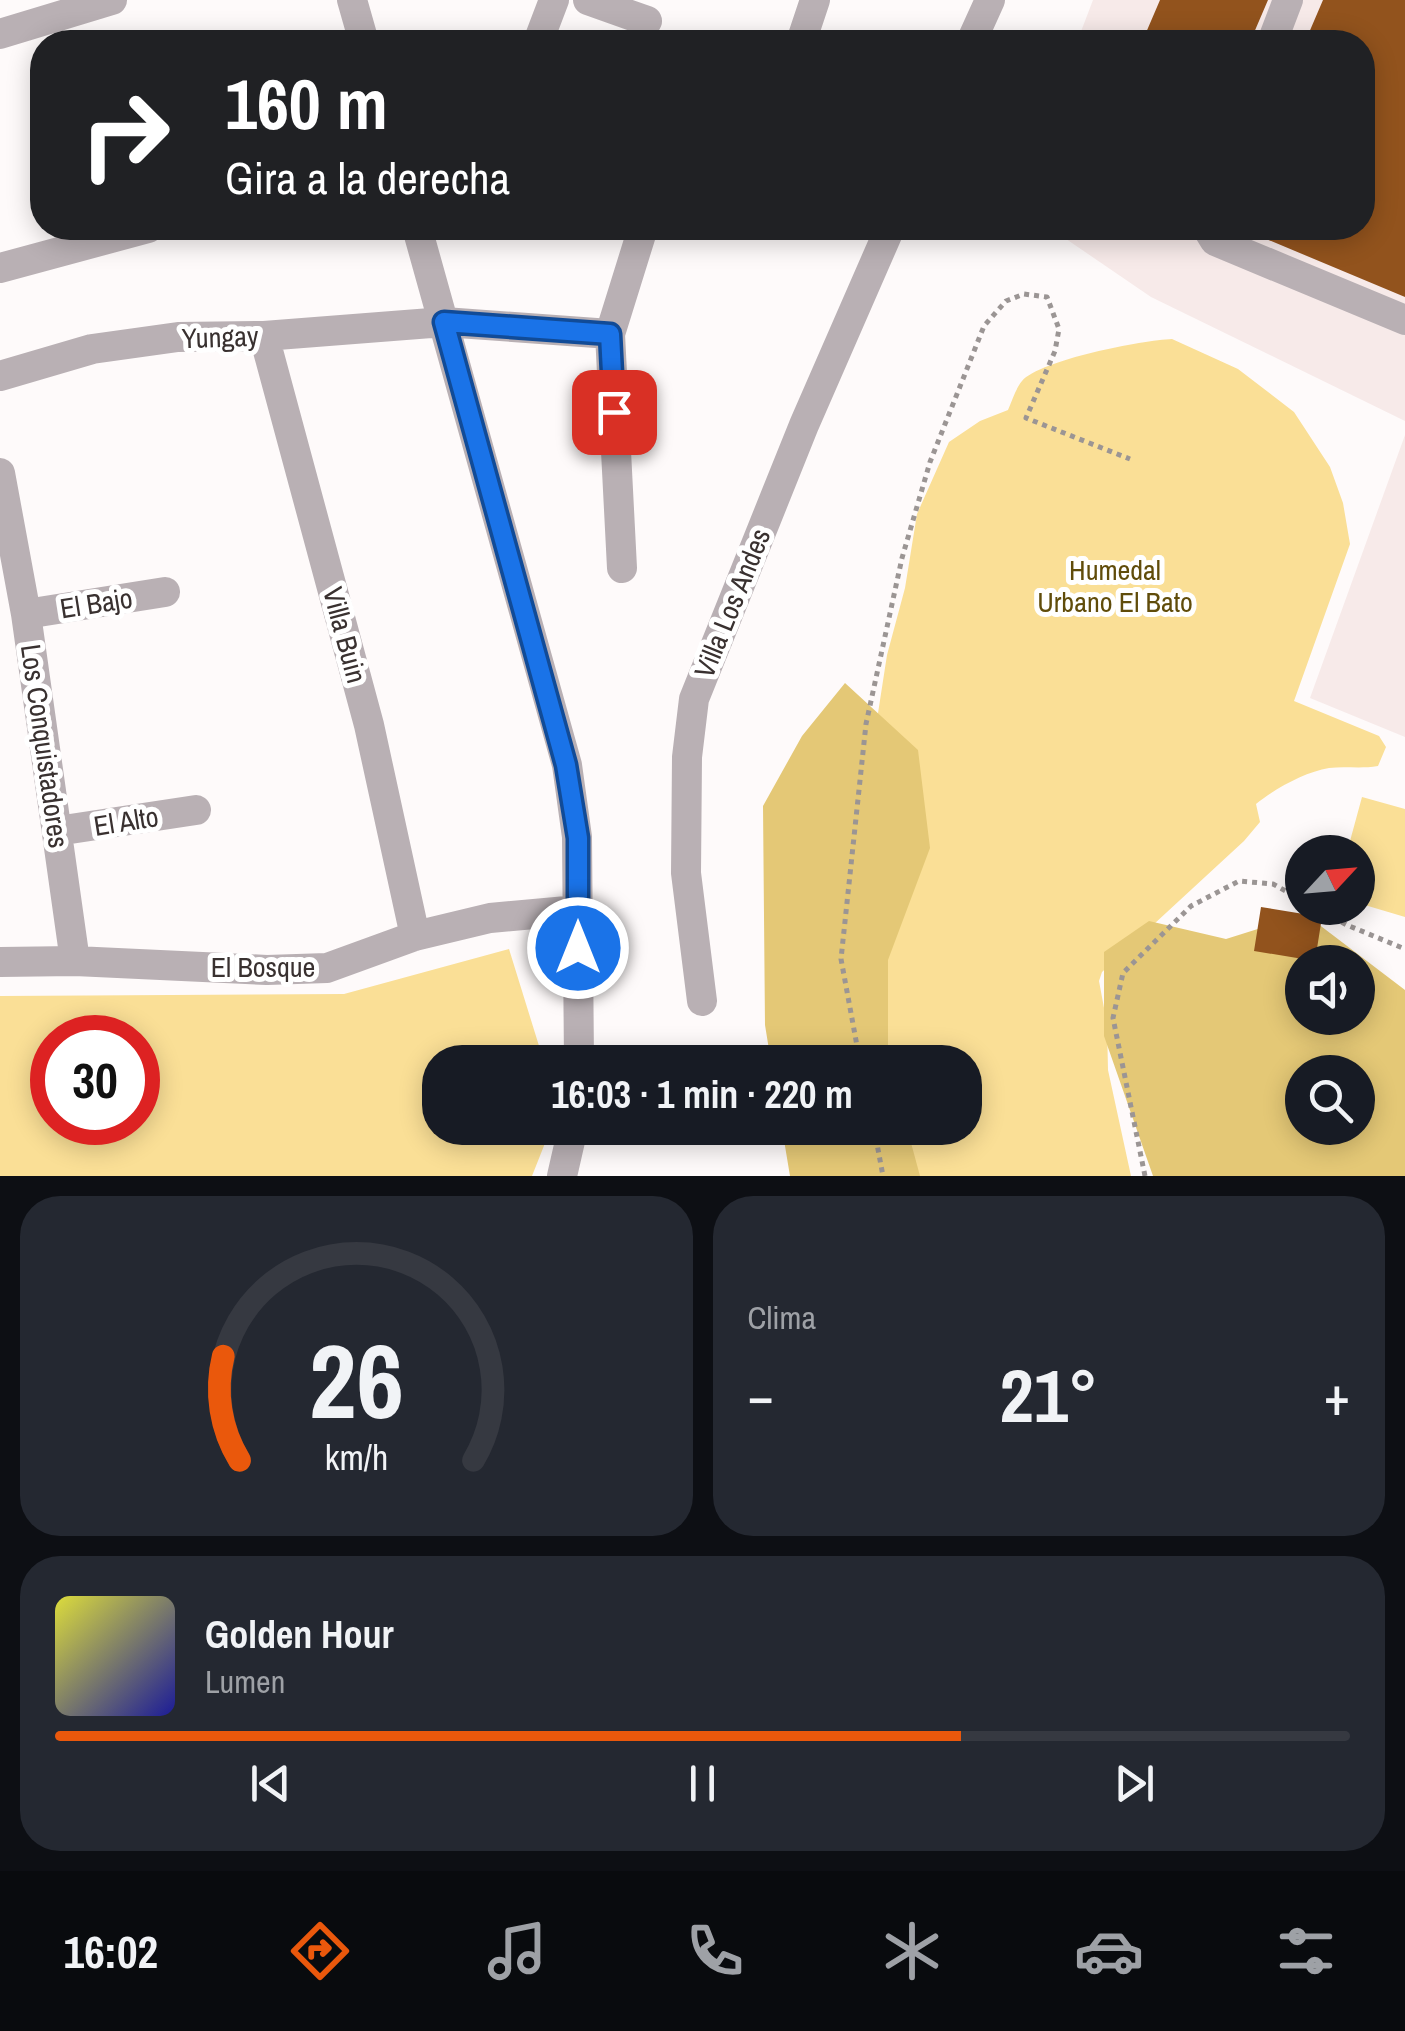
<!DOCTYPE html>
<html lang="es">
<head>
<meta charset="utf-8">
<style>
	:root { --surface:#171b24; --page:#242831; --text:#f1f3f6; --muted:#9ea1a6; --line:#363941; --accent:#ea580c }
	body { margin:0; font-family:"Archivo Narrow",sans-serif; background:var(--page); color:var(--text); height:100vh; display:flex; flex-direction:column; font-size:38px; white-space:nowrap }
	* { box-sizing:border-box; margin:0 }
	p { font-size:32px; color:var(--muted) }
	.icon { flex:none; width:55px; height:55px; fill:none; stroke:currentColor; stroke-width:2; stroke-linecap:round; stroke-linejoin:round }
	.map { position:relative; height:1176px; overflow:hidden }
	.details { display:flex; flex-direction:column; gap:20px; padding:20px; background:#0d0f14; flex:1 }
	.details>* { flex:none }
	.guide { position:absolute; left:30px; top:30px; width:1345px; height:210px; border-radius:40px; box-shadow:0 5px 25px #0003; background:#202124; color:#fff; overflow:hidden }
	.needle { width:65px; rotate:64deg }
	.buttons { position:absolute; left:1285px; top:835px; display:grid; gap:20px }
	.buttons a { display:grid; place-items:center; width:90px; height:90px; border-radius:50%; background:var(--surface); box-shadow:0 5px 25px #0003; font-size:50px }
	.speed { position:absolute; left:30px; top:1015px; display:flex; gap:20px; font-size:50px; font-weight:700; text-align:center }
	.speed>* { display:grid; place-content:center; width:130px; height:130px; border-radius:50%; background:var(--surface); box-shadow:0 5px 25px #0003; line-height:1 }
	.speed .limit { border:15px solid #d22; background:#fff; color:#111 }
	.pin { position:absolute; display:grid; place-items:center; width:85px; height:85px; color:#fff; margin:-42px; border-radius:20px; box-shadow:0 5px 15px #0006 }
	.me { position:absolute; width:110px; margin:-55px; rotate:0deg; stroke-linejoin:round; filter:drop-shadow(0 0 8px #0008) }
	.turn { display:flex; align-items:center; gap:35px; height:210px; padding:0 30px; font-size:45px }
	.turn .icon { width:130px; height:130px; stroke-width:2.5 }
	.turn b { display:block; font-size:70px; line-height:85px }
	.big { font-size:75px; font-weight:700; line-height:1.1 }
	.details .card { flex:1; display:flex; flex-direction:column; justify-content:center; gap:15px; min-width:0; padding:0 35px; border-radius:40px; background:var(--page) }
	.details .dial { align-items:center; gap:0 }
	.dial svg { height:260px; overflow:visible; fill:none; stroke:var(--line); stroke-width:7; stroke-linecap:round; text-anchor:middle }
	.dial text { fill:var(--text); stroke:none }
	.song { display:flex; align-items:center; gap:30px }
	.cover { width:120px; height:120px; border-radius:15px; background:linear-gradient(135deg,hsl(60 70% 55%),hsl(240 70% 35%)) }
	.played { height:10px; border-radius:5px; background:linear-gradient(90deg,var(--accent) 70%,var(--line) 70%) }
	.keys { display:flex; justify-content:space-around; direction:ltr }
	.heat { display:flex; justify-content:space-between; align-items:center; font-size:55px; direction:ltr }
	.details .tiles { flex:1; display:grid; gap:20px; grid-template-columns:1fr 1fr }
	.card:last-child { grid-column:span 2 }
	.trip { position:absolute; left:422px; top:1045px; width:560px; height:100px; border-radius:40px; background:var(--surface); box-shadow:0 5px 25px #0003; font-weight:700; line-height:100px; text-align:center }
	.tabs { display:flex; height:160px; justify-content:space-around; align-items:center; background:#090b0e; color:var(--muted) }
	.tabs .icon { width:70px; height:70px }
	.tabs .selected { color:var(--accent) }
	.tabs b { font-size:45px; color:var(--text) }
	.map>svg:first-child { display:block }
	.built { fill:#f7eae9 }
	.green { fill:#fadf96; fill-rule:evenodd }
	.forest { fill:#e4c876; fill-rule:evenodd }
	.building { fill:#92531d }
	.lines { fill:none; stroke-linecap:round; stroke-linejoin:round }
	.path { stroke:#9b9594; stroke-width:5; stroke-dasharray:5 5; stroke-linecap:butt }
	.minor { stroke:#b9b0b4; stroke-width:30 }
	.route-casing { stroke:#114b97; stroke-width:25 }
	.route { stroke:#1a73e8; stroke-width:18 }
	.labels { text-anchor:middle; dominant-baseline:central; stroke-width:10; stroke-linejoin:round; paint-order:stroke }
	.street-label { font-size:28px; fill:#393130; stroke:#fff }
	.park-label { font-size:28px; fill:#604c0a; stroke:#fff }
</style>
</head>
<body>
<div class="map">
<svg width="1405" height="1176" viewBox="0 0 1405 1176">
	<rect width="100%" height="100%" fill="#fefafa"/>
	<path class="built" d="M1093,0H1405V421L1151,297L1050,228H1362V42H1077Z
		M1405,435V737L1310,698Z"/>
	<path class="green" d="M1172,339L1238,369L1294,412L1330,467L1343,503L1350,544L1294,701L1379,736L1386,747L1378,766C1361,769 1345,766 1329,768C1305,772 1276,788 1256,804L1260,822L1244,841L1102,972L1099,981L1107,1024L1108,1070L1131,1176H896L890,1128H965V1062H878L874,739L887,655L905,588L917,514L949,442L980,421L1008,410C1012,401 1016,388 1022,381C1040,360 1143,340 1172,339Z
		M1362,797L1405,809V917L1358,903V852H1347Z
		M509,949L544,1062H440V1128H551L532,1176H0V996L344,994ZM52,1038H138V1122H52Z"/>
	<path class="forest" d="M845,683L918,750L930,848L888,960V1062H771L765,1025L763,806L802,736Z
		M1305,914L1405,990V1176H1153L1104,1036V952L1149,921L1226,939ZM1302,962H1358V1018H1302ZM1302,1072H1358V1128H1302Z
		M782,1128H907L920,1176H790Z"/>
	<path class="building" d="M1160,0H1268L1250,42H1142Z
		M1323,0H1405V297L1240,228H1362V42H1305Z
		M1261,907L1322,917L1315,961L1254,951Z"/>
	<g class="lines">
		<path class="path" d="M1315,908L1347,925L1405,949
			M860,1062L841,959L866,724L902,558L930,462L984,326L1006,301L1024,294L1047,297L1059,329L1055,351L1026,418L1130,459
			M874,1128L883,1176
			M1145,1176L1113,1018L1123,973L1191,906L1239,881L1273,884L1302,900"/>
		<path class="minor" d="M352,0L364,42
			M588,0L647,21
			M0,34L112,0
			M538,42L554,0
			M801,42L815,0
			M971,42L990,0
			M1272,42L1288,0
			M417,228L567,765L577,837L579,1062
			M1207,228L1215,241L1405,320
			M0,268L148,228
			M264,336L369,725L415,936
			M0,376L92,349L178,337L264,336L444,322L610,334
			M0,473L26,614L75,961
			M622,568L610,334L643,228
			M26,614L165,592
			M57,831L196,810
			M0,962L75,961L267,970L327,968L415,936L490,918L578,910
			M702,1001L686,873L687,757L694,699L804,425L890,228
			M562,1176L573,1128"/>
	</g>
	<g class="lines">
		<g class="route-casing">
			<path id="route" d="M578,948V838L566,765L444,322L610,334L614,412"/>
		</g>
		<use href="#route" class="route"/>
	</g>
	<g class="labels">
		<g class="street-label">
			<text transform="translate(220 337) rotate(-2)">Yungay</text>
			<text transform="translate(96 603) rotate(-9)">El Bajo</text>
			<text transform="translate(732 603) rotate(-68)">Villa Los Andes</text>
			<text transform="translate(345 635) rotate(75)">Villa Buin</text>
			<text transform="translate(45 746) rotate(82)">Los Conquistadores</text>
			<text transform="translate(126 821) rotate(-9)">El Alto</text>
			<text x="263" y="967">El Bosque</text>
		</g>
		<g class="park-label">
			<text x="1115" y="570">Humedal<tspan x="1115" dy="32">Urbano El Bato</tspan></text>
		</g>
	</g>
</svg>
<div class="buttons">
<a><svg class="needle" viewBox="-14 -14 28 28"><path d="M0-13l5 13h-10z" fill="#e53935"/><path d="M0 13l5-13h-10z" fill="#9ea1a6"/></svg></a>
<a><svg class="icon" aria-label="sound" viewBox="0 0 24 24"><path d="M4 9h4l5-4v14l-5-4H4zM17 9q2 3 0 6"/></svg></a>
<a><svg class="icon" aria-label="search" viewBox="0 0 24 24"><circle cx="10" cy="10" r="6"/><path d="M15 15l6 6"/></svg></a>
</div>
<div class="speed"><div class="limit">30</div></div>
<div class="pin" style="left:614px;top:412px;background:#d93025"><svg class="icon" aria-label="arrive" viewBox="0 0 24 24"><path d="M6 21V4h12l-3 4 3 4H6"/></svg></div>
<svg class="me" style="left:578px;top:948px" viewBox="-20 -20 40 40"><circle r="17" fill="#1a73e8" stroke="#fff" stroke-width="3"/><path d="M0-11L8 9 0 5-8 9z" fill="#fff"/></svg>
<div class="trip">16:03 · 1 min · 220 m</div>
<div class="guide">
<div class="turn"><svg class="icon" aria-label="right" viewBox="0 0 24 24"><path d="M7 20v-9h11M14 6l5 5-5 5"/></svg><div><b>160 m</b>Gira a la derecha</div></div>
</div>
</div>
<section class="details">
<div class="tiles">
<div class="card dial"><svg viewBox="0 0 100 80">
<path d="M14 69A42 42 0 1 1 86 69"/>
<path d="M14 69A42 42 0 0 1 9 37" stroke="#ea580c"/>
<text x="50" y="56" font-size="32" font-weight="700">26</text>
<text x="50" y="72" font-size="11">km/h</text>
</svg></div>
<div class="card"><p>Clima</p>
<div class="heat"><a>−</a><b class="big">21°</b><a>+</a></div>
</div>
<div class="card">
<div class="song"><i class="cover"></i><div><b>Golden Hour</b><p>Lumen</p></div></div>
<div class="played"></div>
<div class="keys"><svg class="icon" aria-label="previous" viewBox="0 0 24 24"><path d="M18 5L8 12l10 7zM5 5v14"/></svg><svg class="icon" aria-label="pause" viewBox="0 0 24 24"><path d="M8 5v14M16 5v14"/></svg><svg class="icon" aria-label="next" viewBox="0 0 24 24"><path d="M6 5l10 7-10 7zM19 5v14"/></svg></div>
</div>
</div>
</section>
<nav class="tabs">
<b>16:02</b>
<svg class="icon selected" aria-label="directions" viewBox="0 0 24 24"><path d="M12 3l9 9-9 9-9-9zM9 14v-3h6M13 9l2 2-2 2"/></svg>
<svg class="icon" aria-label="music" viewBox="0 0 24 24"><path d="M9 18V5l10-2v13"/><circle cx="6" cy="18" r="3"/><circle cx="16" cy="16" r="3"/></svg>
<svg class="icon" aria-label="phone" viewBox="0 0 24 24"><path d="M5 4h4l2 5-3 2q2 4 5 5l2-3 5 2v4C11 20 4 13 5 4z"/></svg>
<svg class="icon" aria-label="climate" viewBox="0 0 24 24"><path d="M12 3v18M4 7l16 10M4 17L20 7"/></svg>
<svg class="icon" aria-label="car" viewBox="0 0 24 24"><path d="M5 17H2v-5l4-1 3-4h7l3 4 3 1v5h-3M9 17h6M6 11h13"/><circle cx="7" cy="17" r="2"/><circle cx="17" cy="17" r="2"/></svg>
<svg class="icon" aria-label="filters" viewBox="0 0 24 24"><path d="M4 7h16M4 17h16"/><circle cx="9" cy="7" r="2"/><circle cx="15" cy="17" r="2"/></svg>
</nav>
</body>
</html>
